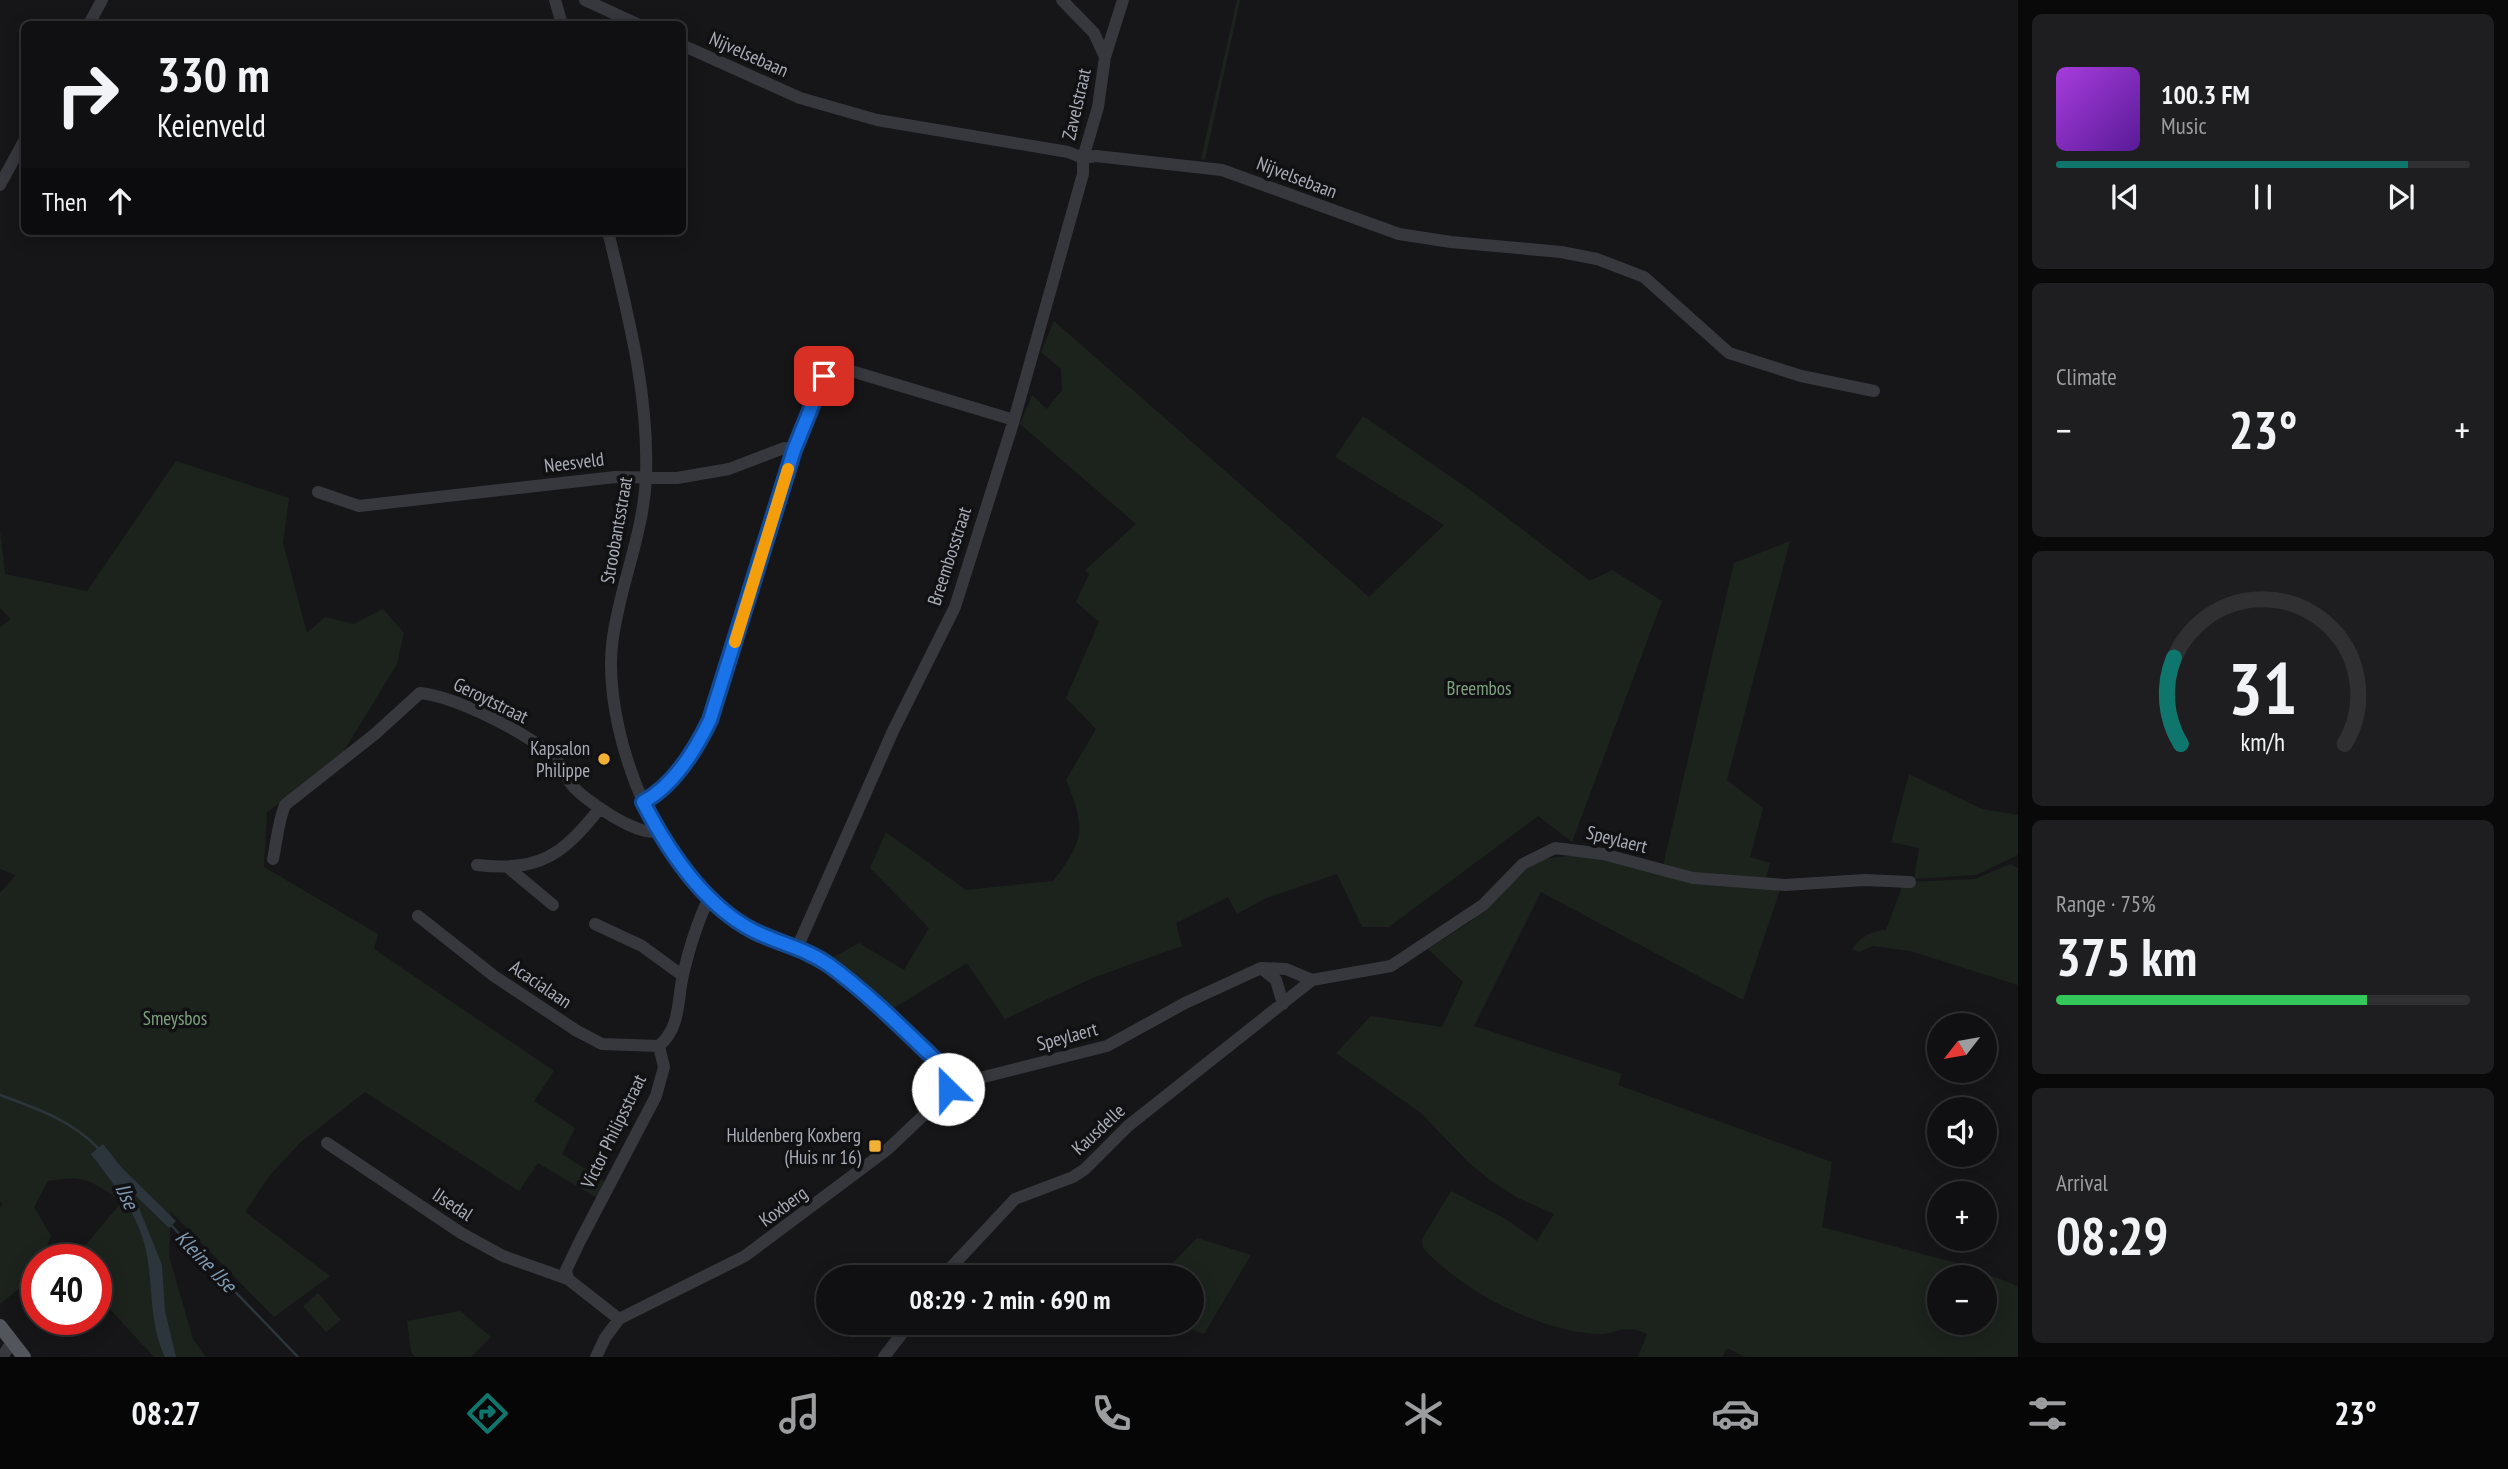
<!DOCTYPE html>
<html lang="en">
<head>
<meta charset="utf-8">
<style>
	:root { --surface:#101012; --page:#1e1e20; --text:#f1f3f6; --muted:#9c9d9f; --line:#303032; --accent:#0f766e }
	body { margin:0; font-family:"PT Sans Narrow",sans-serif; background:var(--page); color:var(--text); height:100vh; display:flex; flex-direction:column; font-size:26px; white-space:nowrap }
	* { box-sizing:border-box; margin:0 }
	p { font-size:23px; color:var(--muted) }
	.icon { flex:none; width:38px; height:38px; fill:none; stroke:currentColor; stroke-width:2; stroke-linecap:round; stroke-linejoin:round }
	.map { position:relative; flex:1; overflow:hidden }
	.details { display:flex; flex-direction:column; gap:14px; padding:14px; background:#09090a; width:490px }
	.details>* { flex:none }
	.guide { position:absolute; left:21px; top:21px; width:665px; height:214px; border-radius:10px; box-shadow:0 4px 18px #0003,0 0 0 2px var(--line); background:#101012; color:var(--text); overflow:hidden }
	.needle { width:46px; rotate:239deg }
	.buttons { position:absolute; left:1927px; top:1013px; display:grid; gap:14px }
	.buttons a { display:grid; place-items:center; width:70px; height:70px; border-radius:50%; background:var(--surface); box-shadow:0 4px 18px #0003,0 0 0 2px var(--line); font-size:35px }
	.speed { position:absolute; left:21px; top:1244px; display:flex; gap:14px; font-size:35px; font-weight:700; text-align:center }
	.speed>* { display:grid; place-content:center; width:91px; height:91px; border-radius:50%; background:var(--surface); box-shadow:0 4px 18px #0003,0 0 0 2px var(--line); line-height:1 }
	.speed .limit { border:10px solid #d22; background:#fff; color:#111 }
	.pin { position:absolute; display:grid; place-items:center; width:60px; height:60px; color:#fff; margin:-30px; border-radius:14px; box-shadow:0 4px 10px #0006 }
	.me { position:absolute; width:77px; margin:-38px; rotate:337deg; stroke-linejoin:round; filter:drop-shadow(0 0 5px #0008) }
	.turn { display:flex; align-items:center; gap:24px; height:147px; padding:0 21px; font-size:32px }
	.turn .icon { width:91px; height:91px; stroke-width:2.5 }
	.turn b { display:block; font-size:49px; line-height:60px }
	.then { display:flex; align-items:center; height:66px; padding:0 21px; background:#0003; gap:14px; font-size:26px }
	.big { font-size:52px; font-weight:800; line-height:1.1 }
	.details .card { flex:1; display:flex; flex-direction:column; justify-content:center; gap:10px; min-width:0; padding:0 24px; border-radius:10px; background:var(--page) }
	.details .dial { align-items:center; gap:0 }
	.dial svg { height:182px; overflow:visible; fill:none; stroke:var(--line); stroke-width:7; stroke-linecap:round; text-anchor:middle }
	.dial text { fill:var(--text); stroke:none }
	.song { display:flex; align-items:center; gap:21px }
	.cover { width:84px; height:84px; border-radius:10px; background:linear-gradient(135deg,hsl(280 70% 55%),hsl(270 70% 35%)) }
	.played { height:7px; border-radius:4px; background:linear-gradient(90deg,var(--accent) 85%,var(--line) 85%) }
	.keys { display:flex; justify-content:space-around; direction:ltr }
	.heat { display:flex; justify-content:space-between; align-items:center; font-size:38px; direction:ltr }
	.charge { height:10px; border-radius:5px; background:linear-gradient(90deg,#34c759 75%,var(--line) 0) }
	.trip { position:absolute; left:816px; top:1265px; width:388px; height:70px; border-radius:35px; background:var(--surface); box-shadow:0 4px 18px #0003,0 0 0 2px var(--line); font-weight:800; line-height:70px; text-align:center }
	.menu { display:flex; height:112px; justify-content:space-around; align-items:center; background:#060607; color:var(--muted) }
	.menu .icon { width:49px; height:49px }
	.menu .selected { color:var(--accent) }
	.menu b { font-size:32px; color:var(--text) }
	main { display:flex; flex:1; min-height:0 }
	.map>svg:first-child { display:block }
	.green { fill:#1c231d; fill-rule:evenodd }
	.water { fill:#2c353c }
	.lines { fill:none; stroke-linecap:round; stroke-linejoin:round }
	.stream { stroke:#2c353c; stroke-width:2.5 }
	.minor { stroke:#37383d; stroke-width:12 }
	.major { stroke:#53555c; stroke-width:14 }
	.route-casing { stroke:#114b97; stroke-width:18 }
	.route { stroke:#1a73e8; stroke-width:12 }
	.slow { stroke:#f59e0b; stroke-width:12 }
	.poi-dot { fill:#f2b134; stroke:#111113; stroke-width:2.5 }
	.labels { text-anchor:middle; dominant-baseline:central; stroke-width:7; stroke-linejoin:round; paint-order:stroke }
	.street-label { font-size:19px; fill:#a8adb8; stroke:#111113 }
	.park-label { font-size:19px; fill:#7fa381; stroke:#111113 }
	.poi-label { font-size:19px; fill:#a8adb8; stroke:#111113; text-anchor:end }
	.water-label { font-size:21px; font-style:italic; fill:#7f9bb3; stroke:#111113 }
</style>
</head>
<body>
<main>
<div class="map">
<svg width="2018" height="1357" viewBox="0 0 2018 1357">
	<rect width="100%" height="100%" fill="#161618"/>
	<path class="green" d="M1237,0H1240L1205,160L1201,159Z
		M1054,321L1369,597L1444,525L1335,457L1363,416L1477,495L1590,581L1612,570L1662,601L1572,842L1538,816L1389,927H1362L1337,874L1266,898L1237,914L1228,897L1176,923L1182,946L1095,977L1005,1019L967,963L894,1008L832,958L859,943L904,970L929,928L870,868L886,832L966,890L1053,881C1085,839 1086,829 1066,780L1096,729L1066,698L1099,622L1076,602L1089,574L1085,570L1136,524L1020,424L1032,395L1047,409L1062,390L1061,369L1041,352Z
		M176,461L289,498L283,543L307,633L325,617L354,624L383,609L404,633L397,664L339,759L267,812L264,867L378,934L374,949L554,1071L534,1101L575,1128L562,1154L605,1182L597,1198L538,1163L519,1191L365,1092L301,1142L269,1176L245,1212L330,1276L274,1317L171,1212L169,1256L193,1339L206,1357H154L96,1294V1260H77L82,1249L122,1202C93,1181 83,1174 48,1181L34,1207L51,1236L47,1245L58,1255L53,1260H37V1274L0,1304V1207L3,1204L0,1202V893L16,875L0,869V627L11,619L0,608V530L5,574L87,591Z
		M1790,541L1727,780L1763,808L1750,857L1770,863L1764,884L1726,881L1663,866L1734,563Z
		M1909,774L1982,809L2018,815V855L1976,875L1914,879L1919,848L1891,842Z
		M1585,854L1694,883L1780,890L1743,1000L1541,892L1474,1026L1622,1074L1618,1085L1832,1162L1822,1227L1960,1264L2018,1286V1357H1745L1727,1348L1722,1357H1638L1647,1334C1620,1322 1618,1336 1595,1334C1534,1329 1463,1291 1423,1248L1422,1239L1451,1191L1504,1218L1537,1241L1554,1214L1518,1198L1490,1180L1469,1163L1421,1113L1336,1053L1371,1016L1442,1027L1463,982L1428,949L1470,922L1527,869L1544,859ZM1939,1278H1984V1323H1939Z
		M2010,864L2018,868V985L1910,951L1873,946L1859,952L1852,949C1861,937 1870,931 1886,930L1904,882L1975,879Z
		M1197,1238L1251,1255L1204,1334L1172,1323H1192V1278L1159,1277Z
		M318,1293L341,1320L326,1332L303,1306Z
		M460,1311L491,1337L471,1357H415L411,1352L407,1321Z"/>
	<path class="water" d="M103,1144L122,1168L176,1221L169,1228L133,1193L162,1265L165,1311L176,1357H165C148,1321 154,1284 145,1246C137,1212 112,1182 91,1154Z"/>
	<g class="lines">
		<path class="stream" d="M0,1095C36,1108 73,1121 99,1149
			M169,1223L298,1357"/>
		<path class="minor" d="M555,0L562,24
			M585,0L637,24
			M89,24L102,0
			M682,45L800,98L877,120L1068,152L1083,158L1096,156L1222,170L1399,234L1451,242L1561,252L1597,259L1644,277L1729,353L1801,376L1874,391
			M1105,57L1123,0
			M0,185L24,141
			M816 364a11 11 0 1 1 22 0a11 11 0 1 1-22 0Z
			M838,367L1014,420
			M318,492L359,506L615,477L677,478L729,469L784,448L794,450
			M643,802C673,786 695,749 711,720L794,450L824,375
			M273,859C277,840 278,822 285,805L375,734L420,693C457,697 525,732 554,757C562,765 565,776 571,784C583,800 640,838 658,831
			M477,865C539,872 562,856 600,808
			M510,869L553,905
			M418,916L494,976L577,1031L602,1044L659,1046
			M595,924L642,946L683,976
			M797,948L893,731L955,607L1014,420L1083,174V158L1098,107L1105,57L1094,33L1062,0
			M1283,1004L1276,980L1261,968L1286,969L1312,980L1391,966L1483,905L1523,864L1555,848L1603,854L1693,878L1785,885L1865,880L1910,882
			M659,1046C681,1027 677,1001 683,975C689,949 698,920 710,896
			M949,1080L980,1078L1107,1046L1185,1003L1261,968
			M327,1143L461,1233L503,1256L568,1279L619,1319
			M941,1278L1015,1199L1073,1177L1085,1169L1128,1126L1312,980
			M568,1279L566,1270L580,1241L656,1096L664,1067L659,1046
			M2,1357L12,1342
			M596,1357L605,1338L619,1319L745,1256L888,1149L944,1096L949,1080L939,1063C903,1030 868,992 828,965C806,949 780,943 756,932C727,919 706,892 685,869C638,817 602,707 613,637C621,582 644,532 646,476C649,392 627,312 608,231
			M884,1357L910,1323"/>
		<path class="major" d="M0,1326L24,1357"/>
	</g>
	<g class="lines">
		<g class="route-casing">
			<path id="route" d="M824,376L794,450L710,720C696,749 673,786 643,802C667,849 703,904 752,930C777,943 805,948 829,965C870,995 907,1033 944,1068L949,1080L948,1089"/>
		</g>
		<use href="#route" class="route"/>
		<path class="slow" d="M735,642L788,469"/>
	</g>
	<g class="poi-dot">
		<circle cx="604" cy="759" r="7"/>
		<rect x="868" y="1139" width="14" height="14" rx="3.5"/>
	</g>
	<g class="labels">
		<g class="street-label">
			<text transform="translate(749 54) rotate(24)">Nijvelsebaan</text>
			<text transform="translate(1076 104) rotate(-77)">Zavelstraat</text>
			<text transform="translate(1297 177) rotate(21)">Nijvelsebaan</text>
			<text transform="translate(574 462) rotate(-7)">Neesveld</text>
			<text transform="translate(616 530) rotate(-80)">Stroobantsstraat</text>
			<text transform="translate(949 556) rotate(-72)">Breembosstraat</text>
			<text transform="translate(491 700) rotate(26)">Geroytstraat</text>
			<text transform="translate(1617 839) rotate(14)">Speylaert</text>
			<text transform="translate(541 984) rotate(34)">Acacialaan</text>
			<text transform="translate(1067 1036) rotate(-15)">Speylaert</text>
			<text transform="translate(1098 1129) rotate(-43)">Kausdelle</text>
			<text transform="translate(613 1131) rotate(-64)">Victor Philipsstraat</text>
			<text transform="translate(453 1204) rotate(33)">IJsedal</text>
			<text transform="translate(783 1206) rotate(-36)">Koxberg</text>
		</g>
		<g class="park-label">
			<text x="1479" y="688">Breembos</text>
			<text x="175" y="1018">Smeysbos</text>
		</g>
		<g class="poi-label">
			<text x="590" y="748">Kapsalon<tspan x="590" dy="22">Philippe</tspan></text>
			<text x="861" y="1135">Huldenberg Koxberg<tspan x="861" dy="22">(Huis nr 16)</tspan></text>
		</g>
		<g class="water-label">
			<text transform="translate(127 1196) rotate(65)">IJse</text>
			<text transform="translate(206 1261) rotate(46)">Kleine IJse</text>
		</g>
	</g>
</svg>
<div class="buttons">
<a><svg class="needle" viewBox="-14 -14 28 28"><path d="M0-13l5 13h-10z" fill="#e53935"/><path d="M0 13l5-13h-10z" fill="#9c9d9f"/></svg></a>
<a><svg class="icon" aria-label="sound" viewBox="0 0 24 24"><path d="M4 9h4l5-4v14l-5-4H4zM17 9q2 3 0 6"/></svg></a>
<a>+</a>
<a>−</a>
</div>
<div class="speed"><div class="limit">40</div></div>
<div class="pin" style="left:824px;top:376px;background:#d93025"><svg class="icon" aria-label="arrive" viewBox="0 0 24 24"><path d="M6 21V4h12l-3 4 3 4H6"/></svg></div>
<svg class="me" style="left:948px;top:1089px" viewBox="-20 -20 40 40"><circle r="19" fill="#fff"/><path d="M0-13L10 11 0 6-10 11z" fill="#1a73e8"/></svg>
<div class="trip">08:29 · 2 min · 690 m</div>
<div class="guide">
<div class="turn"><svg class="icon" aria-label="right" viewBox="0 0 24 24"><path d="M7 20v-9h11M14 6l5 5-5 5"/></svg><div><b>330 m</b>Keienveld</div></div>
<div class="then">Then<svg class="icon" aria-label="ahead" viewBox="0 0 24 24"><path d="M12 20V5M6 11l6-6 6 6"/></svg></div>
</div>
</div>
<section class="details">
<div class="card">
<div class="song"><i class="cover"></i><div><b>100.3 FM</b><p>Music</p></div></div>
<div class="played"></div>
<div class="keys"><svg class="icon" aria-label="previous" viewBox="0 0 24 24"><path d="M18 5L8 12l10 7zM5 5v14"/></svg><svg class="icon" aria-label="pause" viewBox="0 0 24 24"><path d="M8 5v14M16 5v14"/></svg><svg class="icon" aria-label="next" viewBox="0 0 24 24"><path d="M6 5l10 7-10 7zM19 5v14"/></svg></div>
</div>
<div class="card"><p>Climate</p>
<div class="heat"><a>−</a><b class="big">23°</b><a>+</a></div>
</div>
<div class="card dial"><svg viewBox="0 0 100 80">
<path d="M14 69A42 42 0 1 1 86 69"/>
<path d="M14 69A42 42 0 0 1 11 31" stroke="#0f766e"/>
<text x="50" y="56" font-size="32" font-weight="700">31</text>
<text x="50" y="72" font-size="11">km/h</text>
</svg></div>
<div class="card"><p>Range · 75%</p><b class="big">375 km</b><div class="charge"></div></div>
<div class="card"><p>Arrival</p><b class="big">08:29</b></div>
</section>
</main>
<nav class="menu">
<b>08:27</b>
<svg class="icon selected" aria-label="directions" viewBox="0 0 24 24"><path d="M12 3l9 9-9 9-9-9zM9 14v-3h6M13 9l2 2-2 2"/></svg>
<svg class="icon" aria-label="music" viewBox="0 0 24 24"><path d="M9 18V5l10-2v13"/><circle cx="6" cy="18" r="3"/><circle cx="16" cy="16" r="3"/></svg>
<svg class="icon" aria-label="phone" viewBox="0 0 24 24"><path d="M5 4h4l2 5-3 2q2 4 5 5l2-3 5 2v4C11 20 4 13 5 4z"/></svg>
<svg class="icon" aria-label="climate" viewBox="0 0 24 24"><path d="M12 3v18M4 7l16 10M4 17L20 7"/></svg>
<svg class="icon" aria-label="car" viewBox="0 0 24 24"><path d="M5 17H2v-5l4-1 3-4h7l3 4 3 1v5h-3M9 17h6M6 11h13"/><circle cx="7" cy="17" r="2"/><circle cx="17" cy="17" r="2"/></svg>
<svg class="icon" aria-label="filters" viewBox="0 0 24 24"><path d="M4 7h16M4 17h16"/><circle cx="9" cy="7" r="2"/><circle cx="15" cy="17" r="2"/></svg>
<b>23°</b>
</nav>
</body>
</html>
